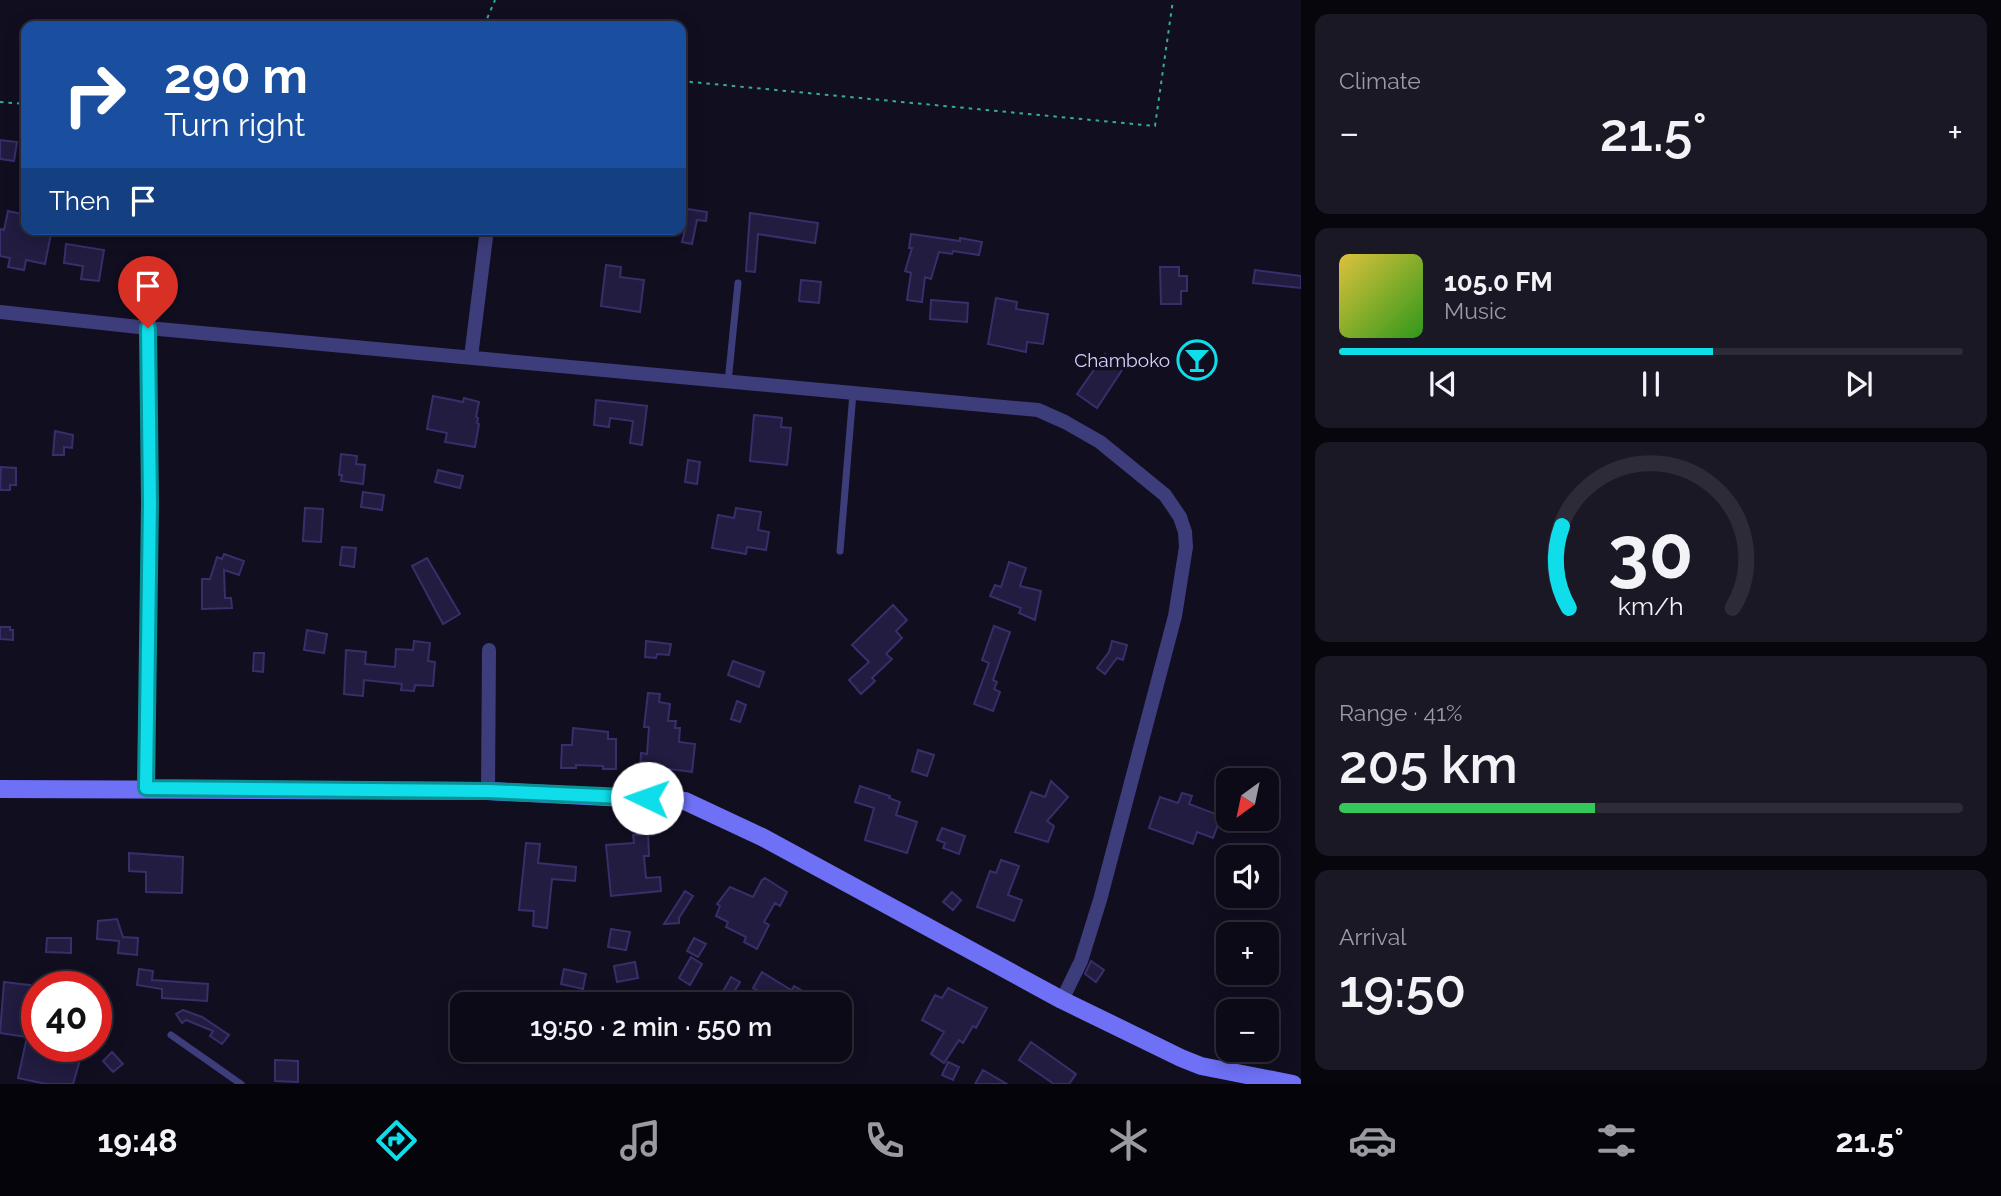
<!DOCTYPE html>
<html lang="en">
<head>
<meta charset="utf-8">
<style>
	:root { --surface:#0d0a18; --page:#1b1825; --text:#f1f3f6; --muted:#9a9aa2; --line:#2d2b37; --accent:#0fdde9 }
	body { margin:0; font-family:Raleway,sans-serif; background:var(--page); color:var(--text); height:100vh; display:flex; flex-direction:column; font-size:26px; white-space:nowrap }
	* { box-sizing:border-box; margin:0 }
	p { font-size:23px; color:var(--muted) }
	.icon { flex:none; width:38px; height:38px; fill:none; stroke:currentColor; stroke-width:2; stroke-linecap:round; stroke-linejoin:round }
	.map { position:relative; flex:1; overflow:hidden }
	.drawer { display:flex; flex-direction:column; gap:14px; padding:14px; background:#07060d; width:700px }
	.drawer>* { flex:none }
	.hud { position:absolute; left:21px; top:21px; width:665px; height:214px; border-radius:14px; box-shadow:0 4px 18px #0003,0 0 0 2px var(--line); background:#1a4fa0; color:#fff; overflow:hidden }
	.needle { width:46px; rotate:213deg }
	.controls { position:absolute; left:1216px; top:768px; display:grid; gap:14px }
	.controls a { display:grid; place-items:center; width:63px; height:63px; border-radius:14px; background:var(--surface); box-shadow:0 4px 18px #0003,0 0 0 2px var(--line); font-size:35px }
	.speed { position:absolute; left:21px; top:971px; display:flex; gap:14px; font-size:35px; font-weight:700; text-align:center }
	.speed>* { display:grid; place-content:center; width:91px; height:91px; border-radius:50%; background:var(--surface); box-shadow:0 4px 18px #0003,0 0 0 2px var(--line); line-height:1 }
	.speed .limit { border:10px solid #d22; background:#fff; color:#111 }
	.pin { position:absolute; display:grid; place-items:center; width:60px; height:60px; color:#fff; margin:-72px -30px; border-radius:50% 50% 50% 0; rotate:-45deg; box-shadow:0 0 7px #0007 }
	.pin .icon { rotate:45deg }
	.me { position:absolute; width:77px; margin:-38px; rotate:273deg; stroke-linejoin:round; filter:drop-shadow(0 0 5px #0008) }
	.turn { display:flex; align-items:center; gap:24px; height:147px; padding:0 28px; font-size:32px }
	.turn .icon { width:91px; height:91px; stroke-width:2.5 }
	.turn b { display:block; font-size:49px; line-height:60px }
	.then { display:flex; align-items:center; height:66px; padding:0 28px; background:#0003; gap:14px; font-size:26px }
	.big { font-size:52px; font-weight:600; line-height:1.1 }
	.drawer .widget { flex:1; display:flex; flex-direction:column; justify-content:center; gap:10px; min-width:0; padding:0 24px; border-radius:14px; background:var(--page) }
	.drawer .dial { align-items:center; gap:0 }
	.dial svg { height:182px; overflow:visible; fill:none; stroke:var(--line); stroke-width:7; stroke-linecap:round; text-anchor:middle }
	.dial text { fill:var(--text); stroke:none }
	.song { display:flex; align-items:center; gap:21px }
	.cover { width:84px; height:84px; border-radius:10px; background:linear-gradient(135deg,hsl(50 70% 55%),hsl(110 70% 35%)) }
	.played { height:7px; border-radius:4px; background:linear-gradient(90deg,var(--accent) 60%,var(--line) 60%) }
	.keys { display:flex; justify-content:space-around; direction:ltr }
	.heat { display:flex; justify-content:space-between; align-items:center; font-size:38px; direction:ltr }
	.charge { height:10px; border-radius:5px; background:linear-gradient(90deg,#34c759 41%,var(--line) 0) }
	.trip { position:absolute; left:450px; top:992px; width:402px; height:70px; border-radius:14px; background:var(--surface); box-shadow:0 4px 18px #0003,0 0 0 2px var(--line); font-weight:600; line-height:70px; text-align:center }
	.tabs { display:flex; height:112px; justify-content:space-around; align-items:center; background:#05040a; color:var(--muted) }
	.tabs .icon { width:49px; height:49px }
	.tabs .current { color:var(--accent) }
	.tabs b { font-size:32px; color:var(--text) }
	main { display:flex; flex:1; min-height:0 }
	.map>svg:first-child { display:block }
	.building { fill:#211c40; stroke:#382f6a; stroke-width:2 }
	.lines { fill:none; stroke-linecap:round; stroke-linejoin:round }
	.path { stroke:#36ab9e; stroke-width:2; stroke-dasharray:3.5 5; stroke-linecap:butt }
	.lane { stroke:#3d3d7c; stroke-width:7 }
	.street { stroke:#3d3d7c; stroke-width:14 }
	.secondary { stroke:#6e71f5; stroke-width:18 }
	.route-casing { stroke:#0a9097; stroke-width:18 }
	.route { stroke:#0fdde9; stroke-width:12 }
	.labels { text-anchor:middle; dominant-baseline:central; stroke-width:7; stroke-linejoin:round; paint-order:stroke }
	.poi-label { font-size:19px; fill:#d4d1fc; stroke:#110e20; text-anchor:end }
</style>
</head>
<body>
<main>
<div class="map">
<svg width="1301" height="1084" viewBox="0 0 1301 1084">
	<rect width="100%" height="100%" fill="#110e20"/>
	<path class="building" d="M0,140L17,142L14,161L0,159Z
		M681,208L707,212L706,221L697,220L692,244L682,242L686,226L681,225Z
		M8,211L26,215V229H52L45,264L26,260L24,270L8,267L10,258L0,256V229L4,230Z
		M750,213L818,223L815,243L758,234L755,272L746,271Z
		M911,234L960,241V238L982,242L979,255L953,251L952,254L939,252L931,279L925,277L922,302L907,300L911,273L905,271L912,248H909Z
		M66,244L104,250L99,281L81,279L83,266L64,263Z
		M606,265L621,267L620,277L644,280L640,312L601,306Z
		M1160,267H1179V276H1187V291H1181V304H1161Z
		M1255,270L1301,276V288L1253,283Z
		M801,280L821,282L819,303L799,301Z
		M996,298L1017,302L1016,309L1048,314L1043,344L1027,342L1026,352L988,344Z
		M931,300L968,303L967,322L930,319Z
		M1105,354L1124,367L1097,408L1077,394Z
		M433,396L463,402L464,398L479,402L476,417L478,418L477,423L479,424L475,447L445,442L447,433L427,429Z
		M596,400L647,406L642,445L630,443L633,421L610,418L609,427L594,425Z
		M754,415L782,418L781,427L791,428L787,465L750,461Z
		M55,431L73,435L72,448L64,447V455H53Z
		M341,454L357,456L356,464L365,465L363,484L341,481L342,475H339Z
		M688,460L700,462L697,484L685,482Z
		M1,467L16,468V485H10V490H0Z
		M438,470L463,476L460,488L435,482Z
		M363,492L384,495L382,510L361,507Z
		M305,508L323,509L321,542L303,541Z
		M736,508L761,512L758,530L769,532L766,550L747,547L746,554L712,548L718,515L734,518Z
		M342,547L356,548L354,567L340,565Z
		M224,554L244,561L239,575L224,570L225,598H231L232,608L202,609V579H210L217,557L222,559Z
		M427,558L460,614L443,624L412,566Z
		M1009,562L1026,568L1020,586L1041,591L1035,620L1019,613L1021,608L990,596L995,585L1001,587Z
		M893,605L907,620L896,631L902,638L886,654L892,659L872,678L875,681L861,694L849,680L869,662L852,645Z
		M994,626L1010,632L993,680L997,682L994,689L1000,692L993,711L974,704L989,663L982,660Z
		M0,627H10V630H13V640L0,639Z
		M307,630L327,634L324,653L304,650Z
		M414,641L430,643L428,661L435,662L433,686L415,685L414,691L401,690L402,684L364,680L363,696L344,694L346,650L366,652L365,664L395,667L396,649L413,650Z
		M646,641L671,644L669,655L657,654L656,658L645,657Z
		M1112,641L1127,645L1123,660L1117,658L1105,674L1097,668L1109,652Z
		M254,653H264L263,672L253,671Z
		M733,661L764,672L759,687L728,675Z
		M648,693L660,694L659,702L670,704L668,721H676L675,728H680L679,742L695,744L692,772L661,768V771L640,769L641,753L647,754L649,727H644Z
		M737,701L746,705L740,722L731,719Z
		M573,728L608,732V739H616V769H603V766L576,765V768H561L562,745H572Z
		M918,750L934,755L927,776L912,771Z
		M1051,781L1068,797L1047,821L1054,826L1048,842L1015,832L1031,792L1045,797Z
		M860,786L890,796L889,798L900,802L896,815L917,822L907,853L865,840L874,808L855,802Z
		M1182,793L1192,796L1189,804L1221,816L1213,838L1197,832L1193,844L1149,828L1160,797L1178,803Z
		M942,828L965,836L959,854L943,848L945,843L937,840Z
		M648,834L649,856H644L646,878L660,877L661,891L611,896L606,845L634,843L633,835Z
		M526,843L540,844L538,863L576,867L575,881L552,879L547,928L533,926L534,911L519,910Z
		M129,853L183,857L182,893L146,892V872L129,871Z
		M1001,860L1019,866L1008,895L1022,900L1014,921L977,907L990,871L996,873Z
		M765,878L787,892L780,906L775,903L764,922L769,925L757,949L744,942L746,937L726,927L728,922L716,916L720,906L717,904L730,887L753,897L762,880Z
		M685,891L693,896L679,918V923L664,924Z
		M952,892L961,900L953,910L943,902Z
		M117,919L123,937L138,938L137,955L118,953L119,941L97,939L98,921Z
		M611,929L630,932L626,950L608,947Z
		M47,938H71V953L46,952Z
		M694,938L706,944L698,957L687,951Z
		M691,957L702,964L690,985L679,978Z
		M1091,961L1104,970L1096,982L1085,974Z
		M635,962L638,978L617,982L614,966Z
		M139,969L153,971L152,980L208,984L207,1001L162,998V989L137,985Z
		M564,969L586,974L583,989L561,984Z
		M762,972L791,990L782,1004L753,988Z
		M731,977L740,982L729,1000L721,995Z
		M4,982L37,986V1046H51L82,1053L73,1084H46L18,1078L27,1037L0,1033Z
		M794,986L811,996L805,1004H798L787,998Z
		M948,988L987,1008L976,1028L973,1026L963,1043L959,1040L944,1063L931,1054L944,1032L922,1020L935,995L942,998Z
		M183,1010L202,1017L229,1035L222,1044L210,1036L213,1031L186,1020L182,1023L176,1014Z
		M1031,1042L1076,1074L1069,1084H1054L1019,1060Z
		M112,1052L123,1064L113,1072L103,1061Z
		M275,1060L298,1061V1082L275,1081Z
		M948,1062L959,1067L953,1080L942,1075Z
		M983,1070L1007,1084H975Z"/>
	<g class="lines">
		<path class="path" d="M484,26L495,0
			M681,81L1155,126L1173,0
			M0,102L26,104"/>
		<path class="lane" d="M728,382L738,283
			M840,551L853,393
			M171,1035L241,1084"/>
		<path class="street" d="M0,312L148,328L1038,410L1065,422L1100,442L1165,495L1180,517L1185,532L1186,547L1175,616L1100,900L1081,961L1062,1000
			M471,357L487,229
			M146,788L150,503L148,328
			M488,791L489,650"/>
		<path class="secondary" d="M0,789L488,791L685,801L762,837L1062,1000L1181,1058L1201,1066L1293,1084"/>
	</g>
	<g class="lines">
		<g class="route-casing">
			<path id="route" d="M148,328L150,503L146,788L488,791L647,798"/>
		</g>
		<use href="#route" class="route"/>
	</g>
	<defs>
		<g id="bar-ring" transform="scale(2.0125)"><circle r="9.5" fill="#110e20" stroke="#0fdde9" stroke-width="1.5"/><path d="M-6-5H6L.8 .8V4.5H3.5V6h-7V4.5H-.8V.8Z" fill="#0fdde9"/></g>
	</defs>
	<g fill-rule="evenodd">
		<use href="#bar-ring" x="1197" y="360"/>
	</g>
	<g class="labels">
		<g class="poi-label">
			<text x="1170" y="360">Chamboko</text>
		</g>
	</g>
</svg>
<div class="controls">
<a><svg class="needle" viewBox="-14 -14 28 28"><path d="M0-13l5 13h-10z" fill="#e53935"/><path d="M0 13l5-13h-10z" fill="#9a9aa2"/></svg></a>
<a><svg class="icon" aria-label="sound" viewBox="0 0 24 24"><path d="M4 9h4l5-4v14l-5-4H4zM17 9q2 3 0 6"/></svg></a>
<a>+</a>
<a>−</a>
</div>
<div class="speed"><div class="limit">40</div></div>
<div class="pin" style="left:148px;top:328px;background:#d93025"><svg class="icon" aria-label="arrive" viewBox="0 0 24 24"><path d="M6 21V4h12l-3 4 3 4H6"/></svg></div>
<svg class="me" style="left:647px;top:798px" viewBox="-20 -20 40 40"><circle r="19" fill="#fff"/><path d="M0-13L10 11 0 6-10 11z" fill="#0fdde9"/></svg>
<div class="trip">19:50 · 2 min · 550 m</div>
<div class="hud">
<div class="turn"><svg class="icon" aria-label="right" viewBox="0 0 24 24"><path d="M7 20v-9h11M14 6l5 5-5 5"/></svg><div><b>290 m</b>Turn right</div></div>
<div class="then">Then<svg class="icon" aria-label="arrive" viewBox="0 0 24 24"><path d="M6 21V4h12l-3 4 3 4H6"/></svg></div>
</div>
</div>
<section class="drawer">
<div class="widget"><p>Climate</p>
<div class="heat"><a>−</a><b class="big">21.5°</b><a>+</a></div>
</div>
<div class="widget">
<div class="song"><i class="cover"></i><div><b>105.0 FM</b><p>Music</p></div></div>
<div class="played"></div>
<div class="keys"><svg class="icon" aria-label="previous" viewBox="0 0 24 24"><path d="M18 5L8 12l10 7zM5 5v14"/></svg><svg class="icon" aria-label="pause" viewBox="0 0 24 24"><path d="M8 5v14M16 5v14"/></svg><svg class="icon" aria-label="next" viewBox="0 0 24 24"><path d="M6 5l10 7-10 7zM19 5v14"/></svg></div>
</div>
<div class="widget dial"><svg viewBox="0 0 100 80">
<path d="M14 69A42 42 0 1 1 86 69"/>
<path d="M14 69A42 42 0 0 1 11 33" stroke="#0fdde9"/>
<text x="50" y="56" font-size="32" font-weight="700">30</text>
<text x="50" y="72" font-size="11">km/h</text>
</svg></div>
<div class="widget"><p>Range · 41%</p><b class="big">205 km</b><div class="charge"></div></div>
<div class="widget"><p>Arrival</p><b class="big">19:50</b></div>
</section>
</main>
<nav class="tabs">
<b>19:48</b>
<svg class="icon current" aria-label="directions" viewBox="0 0 24 24"><path d="M12 3l9 9-9 9-9-9zM9 14v-3h6M13 9l2 2-2 2"/></svg>
<svg class="icon" aria-label="music" viewBox="0 0 24 24"><path d="M9 18V5l10-2v13"/><circle cx="6" cy="18" r="3"/><circle cx="16" cy="16" r="3"/></svg>
<svg class="icon" aria-label="phone" viewBox="0 0 24 24"><path d="M5 4h4l2 5-3 2q2 4 5 5l2-3 5 2v4C11 20 4 13 5 4z"/></svg>
<svg class="icon" aria-label="climate" viewBox="0 0 24 24"><path d="M12 3v18M4 7l16 10M4 17L20 7"/></svg>
<svg class="icon" aria-label="car" viewBox="0 0 24 24"><path d="M5 17H2v-5l4-1 3-4h7l3 4 3 1v5h-3M9 17h6M6 11h13"/><circle cx="7" cy="17" r="2"/><circle cx="17" cy="17" r="2"/></svg>
<svg class="icon" aria-label="filters" viewBox="0 0 24 24"><path d="M4 7h16M4 17h16"/><circle cx="9" cy="7" r="2"/><circle cx="15" cy="17" r="2"/></svg>
<b>21.5°</b>
</nav>
</body>
</html>
